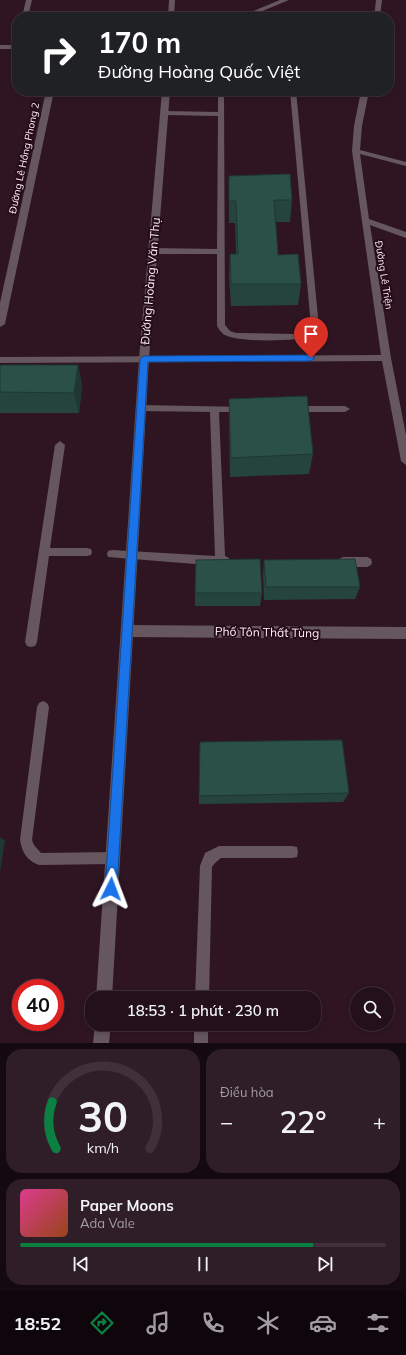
<!DOCTYPE html>
<html lang="vi">
<head>
<meta charset="utf-8">
<style>
	:root { --surface:#23101a; --page:#2f1e27; --text:#f1f3f6; --muted:#a39da2; --line:#403039; --accent:#0b8043 }
	body { margin:0; font-family:Mulish,sans-serif; background:var(--page); color:var(--text); height:100vh; display:flex; flex-direction:column; font-size:15px; white-space:nowrap }
	* { box-sizing:border-box; margin:0 }
	p { font-size:13px; color:var(--muted) }
	.icon { flex:none; width:22px; height:22px; fill:none; stroke:currentColor; stroke-width:2; stroke-linecap:round; stroke-linejoin:round }
	.map { position:relative; height:1043px; overflow:hidden }
	.details { display:flex; flex-direction:column; gap:6px; padding:6px; background:#13090e; flex:1 }
	.details>* { flex:none }
	.top-card { position:absolute; left:12px; top:12px; width:382px; height:84px; border-radius:16px; box-shadow:0 2px 6px #0003,0 0 0 1px var(--line); background:#202124; color:#fff; overflow:hidden }
	.controls { position:absolute; left:350px; top:987px; display:grid; gap:8px }
	.controls a { display:grid; place-items:center; width:44px; height:44px; border-radius:50%; background:var(--surface); box-shadow:0 2px 6px #0003,0 0 0 1px var(--line); font-size:20px }
	.speed { position:absolute; left:12px; top:979px; display:flex; gap:8px; font-size:20px; font-weight:700; text-align:center }
	.speed>* { display:grid; place-content:center; width:52px; height:52px; border-radius:50%; background:var(--surface); box-shadow:0 2px 6px #0003,0 0 0 1px var(--line); line-height:1 }
	.speed .limit { border:6px solid #d22; background:#fff; color:#111 }
	.pin { position:absolute; display:grid; place-items:center; width:34px; height:34px; color:#fff; margin:-41px -17px; border-radius:50% 50% 50% 0; rotate:-45deg; box-shadow:0 0 4px #0007 }
	.pin .icon { rotate:45deg }
	.me { position:absolute; width:44px; margin:-22px; rotate:3deg; stroke-linejoin:round; filter:drop-shadow(0 0 3px #0008) }
	.turn { display:flex; align-items:center; gap:14px; height:84px; padding:0 20px; font-size:18px }
	.turn .icon { width:52px; height:52px; stroke-width:2.5 }
	.turn b { display:block; font-size:28px; line-height:34px }
	.big { font-size:30px; font-weight:600; line-height:1.1 }
	.details .widget { flex:1; display:flex; flex-direction:column; justify-content:center; gap:6px; min-width:0; padding:0 14px; border-radius:16px; background:var(--page) }
	.details .dial { align-items:center; gap:0 }
	.dial svg { height:104px; overflow:visible; fill:none; stroke:var(--line); stroke-width:7; stroke-linecap:round; text-anchor:middle }
	.dial text { fill:var(--text); stroke:none }
	.song { display:flex; align-items:center; gap:12px }
	.cover { width:48px; height:48px; border-radius:6px; background:linear-gradient(135deg,hsl(330 70% 55%),hsl(20 70% 35%)) }
	.played { height:4px; border-radius:2px; background:linear-gradient(90deg,var(--accent) 80%,var(--line) 80%) }
	.keys { display:flex; justify-content:space-around; direction:ltr }
	.heat { display:flex; justify-content:space-between; align-items:center; font-size:22px; direction:ltr }
	.details .tiles { flex:1; display:grid; gap:6px; grid-template-columns:1fr 1fr }
	.widget:last-child { grid-column:span 2 }
	.trip { position:absolute; left:85px; top:991px; width:236px; height:40px; border-radius:16px; background:var(--surface); box-shadow:0 2px 6px #0003,0 0 0 1px var(--line); font-weight:600; line-height:40px; text-align:center }
	.tabs { display:flex; height:64px; justify-content:space-around; align-items:center; background:#0e060a; color:var(--muted) }
	.tabs .icon { width:28px; height:28px }
	.tabs .on { color:var(--accent) }
	.tabs b { font-size:18px; color:var(--text) }
	.map>svg:first-child { display:block }
	.lines { fill:none; stroke-linecap:round; stroke-linejoin:round }
	.service { fill:#65575d; fill-rule:evenodd }
	.minor { fill:#65575d; fill-rule:evenodd }
	.tertiary { fill:#65575d; fill-rule:evenodd }
	.wall { fill:#25453c }
	.shaded-wall { fill:#1e3831 }
	.building { fill:#2b5046; stroke:#1e3831 }
	.route { fill:#1a73e8; stroke:#114b97 }
	.labels { text-anchor:middle; dominant-baseline:central; stroke-width:4; stroke-linejoin:round; paint-order:stroke }
	.far-street-label { font-size:10px; fill:#ffecf4; stroke:#240c19 }
	.street-label { font-size:12px; fill:#ffecf4; stroke:#240c19 }
</style>
</head>
<body>
<div class="map">
<svg width="406" height="1043" viewBox="0 0 406 1043">
	<rect width="100%" height="100%" fill="#2f1522"/>
	<g class="lines">
		<path class="service" d="M26,0H32L28,17H22Z
			M218,91H224L225,325L230,331L236,333L295,334L309,332L311,327L290,91H296L319,327L315,336C299,341 239,343 225,335C222,334 219,329 217,326V254H153L149,251L153,248L217,249L218,116L164,115L161,113L164,111L218,112Z
			M141,405L246,407L248,409L243,412H219L225,556L229,558L230,561L229,564L220,566L108,557L107,554L108,551L112,550L215,556L210,412L141,411L136,408Z
			M295,406H345L350,409L345,412H295L290,409Z
			M60,441L65,445L50,548H87L91,549L92,552L91,555L87,556H49L37,642L35,646L31,647L27,646L25,642L55,445Z
			M343,557H367L371,559L372,562L371,565L367,567H343L339,565L338,562L339,559Z
			M43,701L47,703L49,707L32,840L34,845L41,853L113,852L118,853L119,858L118,863L113,864L39,865C27,861 22,852 20,840L37,707L39,703Z
			M219,846H292L297,847L298,852L297,857L292,858H221L215,863L212,867L209,998H195L200,866L205,853Z
			M194,1024H208V1043H194Z"/>
		<path class="minor" d="M376,0H382L380,17H374Z
			M46,91H54L5,324L0,327V303Z
			M361,91H369L362,126L360,150L406,162V166L360,154L369,219L406,232V238L370,225L391,358L406,435V465L401,461L382,361L0,363V357L381,355L352,151L354,126Z
			M127,625L406,627V639L127,637L123,635L121,631L123,627Z"/>
		<path class="tertiary" d="M169,0H175L174,17H168Z
			M280,0H289L248,17H239Z
			M0,45H17V49H0Z
			M162,91H170L149,359L112,998H96L139,359Z
			M95,1024H111L109,1043H93Z"/>
	</g>
	<path class="wall" d="M229,176L292,200L290,222H276L278,255L301,284L298,305L231,306L229,276L230,254H236L235,223H229Z
		M0,365H78L82,386L79,413H0Z
		M229,399L313,454L309,474L230,477L229,419Z
		M264,560L360,587L355,599L264,600L263,573Z
		M195,593H262L260,606H195Z
		M349,793L343,802L199,804V796Z"/>
	<path class="shaded-wall" d="M78,365L82,386L79,413L74,393Z
		M0,837L5,840L0,873Z"/>
	<path class="building" d="M290,174L292,200H274L278,255L298,254L301,284H231L230,254H238L236,201H229V176Z
		M0,365H78L74,393L0,392Z
		M307,396L313,454L231,458L229,399Z
		M260,559L262,593H195L196,560Z
		M355,559L360,587H266L264,560Z
		M342,740L349,793L199,796L200,742Z"/>
	<path class="route" d="M311,355L315,358L311,361L148,362L117,889L115,893L111,895L107,893L105,889L140,359L144,356Z"/>
	<g class="labels">
		<g class="far-street-label">
			<text transform="translate(24 158) rotate(-78)">Đường Lê Hồng Phong 2</text>
			<text transform="translate(384 275) rotate(81)">Đường Lê Triện</text>
		</g>
		<g class="street-label">
			<text transform="translate(150 281) rotate(-85)">Đường Hoàng Văn Thụ</text>
			<text transform="translate(267 632) rotate(1)">Phố Tôn Thất Tùng</text>
		</g>
	</g>
</svg>
<div class="controls">
<a><svg class="icon" aria-label="search" viewBox="0 0 24 24"><circle cx="10" cy="10" r="6"/><path d="M15 15l6 6"/></svg></a>
</div>
<div class="speed"><div class="limit">40</div></div>
<div class="pin" style="left:311px;top:358px;background:#d93025"><svg class="icon" aria-label="arrive" viewBox="0 0 24 24"><path d="M6 21V4h12l-3 4 3 4H6"/></svg></div>
<svg class="me" style="left:111px;top:889px" viewBox="-20 -20 40 40"><path d="M0-17L14 15 0 8-14 15z" fill="#1a73e8" stroke="#fff" stroke-width="4"/></svg>
<div class="trip">18:53 · 1 phút · 230 m</div>
<div class="top-card">
<div class="turn"><svg class="icon" aria-label="right" viewBox="0 0 24 24"><path d="M7 20v-9h11M14 6l5 5-5 5"/></svg><div><b>170 m</b>Đường Hoàng Quốc Việt</div></div>
</div>
</div>
<section class="details">
<div class="tiles">
<div class="widget dial"><svg viewBox="0 0 100 80">
<path d="M14 69A42 42 0 1 1 86 69"/>
<path d="M14 69A42 42 0 0 1 11 33" stroke="#0b8043"/>
<text x="50" y="56" font-size="32" font-weight="700">30</text>
<text x="50" y="72" font-size="11">km/h</text>
</svg></div>
<div class="widget"><p>Điều hòa</p>
<div class="heat"><a>−</a><b class="big">22°</b><a>+</a></div>
</div>
<div class="widget">
<div class="song"><i class="cover"></i><div><b>Paper Moons</b><p>Ada Vale</p></div></div>
<div class="played"></div>
<div class="keys"><svg class="icon" aria-label="previous" viewBox="0 0 24 24"><path d="M18 5L8 12l10 7zM5 5v14"/></svg><svg class="icon" aria-label="pause" viewBox="0 0 24 24"><path d="M8 5v14M16 5v14"/></svg><svg class="icon" aria-label="next" viewBox="0 0 24 24"><path d="M6 5l10 7-10 7zM19 5v14"/></svg></div>
</div>
</div>
</section>
<nav class="tabs">
<b>18:52</b>
<svg class="icon on" aria-label="directions" viewBox="0 0 24 24"><path d="M12 3l9 9-9 9-9-9zM9 14v-3h6M13 9l2 2-2 2"/></svg>
<svg class="icon" aria-label="music" viewBox="0 0 24 24"><path d="M9 18V5l10-2v13"/><circle cx="6" cy="18" r="3"/><circle cx="16" cy="16" r="3"/></svg>
<svg class="icon" aria-label="phone" viewBox="0 0 24 24"><path d="M5 4h4l2 5-3 2q2 4 5 5l2-3 5 2v4C11 20 4 13 5 4z"/></svg>
<svg class="icon" aria-label="climate" viewBox="0 0 24 24"><path d="M12 3v18M4 7l16 10M4 17L20 7"/></svg>
<svg class="icon" aria-label="car" viewBox="0 0 24 24"><path d="M5 17H2v-5l4-1 3-4h7l3 4 3 1v5h-3M9 17h6M6 11h13"/><circle cx="7" cy="17" r="2"/><circle cx="17" cy="17" r="2"/></svg>
<svg class="icon" aria-label="filters" viewBox="0 0 24 24"><path d="M4 7h16M4 17h16"/><circle cx="9" cy="7" r="2"/><circle cx="15" cy="17" r="2"/></svg>
</nav>
</body>
</html>
